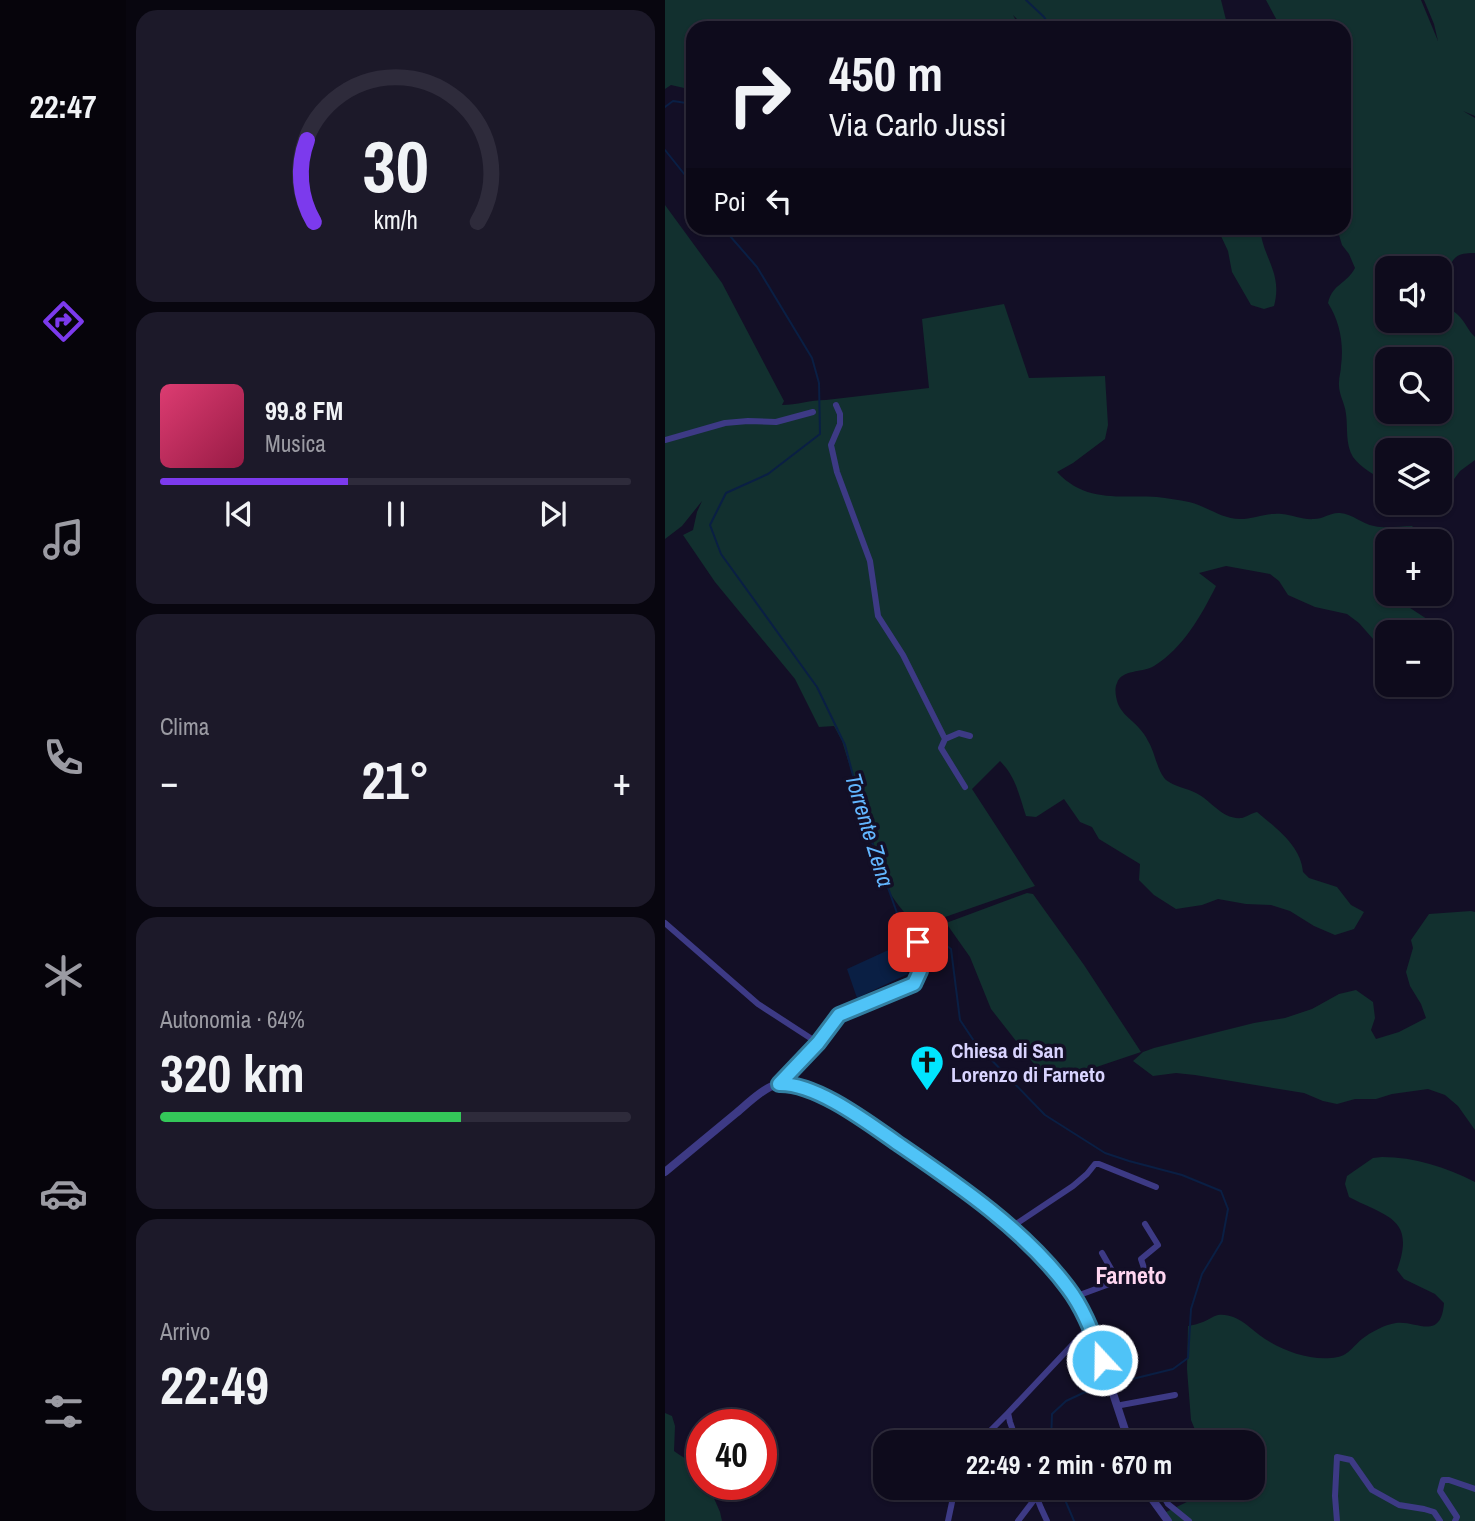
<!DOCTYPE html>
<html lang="it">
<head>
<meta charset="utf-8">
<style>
	:root { --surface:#0e0b1c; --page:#1c1929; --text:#f1f3f6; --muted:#9b9ba3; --line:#2e2b3b; --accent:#7c3aed }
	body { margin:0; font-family:"Archivo Narrow",sans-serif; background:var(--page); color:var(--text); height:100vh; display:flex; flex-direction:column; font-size:26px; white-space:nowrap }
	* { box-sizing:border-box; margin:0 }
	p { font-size:23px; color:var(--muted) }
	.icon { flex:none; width:38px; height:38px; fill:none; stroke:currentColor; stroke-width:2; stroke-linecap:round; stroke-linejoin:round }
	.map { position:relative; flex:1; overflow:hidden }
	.side { display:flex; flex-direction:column; gap:10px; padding:10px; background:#08060f; width:539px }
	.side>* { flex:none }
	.top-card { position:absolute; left:21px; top:21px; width:665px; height:214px; border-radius:21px; box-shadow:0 2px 5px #0004,0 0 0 2px var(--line); background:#0e0b1c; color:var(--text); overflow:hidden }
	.tools { position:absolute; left:710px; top:256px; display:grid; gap:14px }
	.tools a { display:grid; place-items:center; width:77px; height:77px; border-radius:14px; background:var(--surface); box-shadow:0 2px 5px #0004,0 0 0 2px var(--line); font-size:35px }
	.speed { position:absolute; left:21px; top:1409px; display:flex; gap:14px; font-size:35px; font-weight:700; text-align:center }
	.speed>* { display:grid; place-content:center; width:91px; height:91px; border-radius:50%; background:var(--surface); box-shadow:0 2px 5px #0004,0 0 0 2px var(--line); line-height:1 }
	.speed .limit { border:10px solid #d22; background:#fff; color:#111 }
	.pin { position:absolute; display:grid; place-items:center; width:60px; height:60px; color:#fff; margin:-30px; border-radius:14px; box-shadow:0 4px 10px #0006 }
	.me { position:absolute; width:77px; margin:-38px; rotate:339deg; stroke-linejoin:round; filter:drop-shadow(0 0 5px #0008) }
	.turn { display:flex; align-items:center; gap:24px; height:147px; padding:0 28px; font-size:32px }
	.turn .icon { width:91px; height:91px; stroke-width:2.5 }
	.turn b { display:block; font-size:49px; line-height:60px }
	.then { display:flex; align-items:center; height:66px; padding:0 28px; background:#0003; gap:14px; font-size:26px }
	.big { font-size:52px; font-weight:700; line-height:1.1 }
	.side .card { flex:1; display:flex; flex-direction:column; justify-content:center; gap:10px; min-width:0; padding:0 24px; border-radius:21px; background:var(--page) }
	.side .dial { align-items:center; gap:0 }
	.dial svg { height:182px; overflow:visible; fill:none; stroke:var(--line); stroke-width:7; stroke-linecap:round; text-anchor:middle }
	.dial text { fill:var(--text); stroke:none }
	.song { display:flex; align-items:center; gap:21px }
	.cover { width:84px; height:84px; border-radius:10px; background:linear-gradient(135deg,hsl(340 70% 55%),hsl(340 70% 35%)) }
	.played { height:7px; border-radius:4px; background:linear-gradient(90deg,var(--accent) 40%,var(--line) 40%) }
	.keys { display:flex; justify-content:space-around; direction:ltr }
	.heat { display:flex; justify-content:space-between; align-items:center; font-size:38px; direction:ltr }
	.charge { height:10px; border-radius:5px; background:linear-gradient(90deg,#34c759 64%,var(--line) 0) }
	.trip { position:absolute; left:208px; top:1430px; width:392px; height:70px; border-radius:21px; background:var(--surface); box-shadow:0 2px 5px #0004,0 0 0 2px var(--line); font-weight:700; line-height:70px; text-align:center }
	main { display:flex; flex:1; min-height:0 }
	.tabs { display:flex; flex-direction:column; width:126px; justify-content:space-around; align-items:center; background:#06040b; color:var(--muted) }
	.tabs .icon { width:49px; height:49px }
	.tabs .on { color:var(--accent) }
	.tabs b { font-size:32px; color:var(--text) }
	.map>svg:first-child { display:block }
	.green { fill:#12302f; fill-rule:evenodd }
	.water { fill:#0a1f44 }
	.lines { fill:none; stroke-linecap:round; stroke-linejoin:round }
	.stream { stroke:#0a1f44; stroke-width:2 }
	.minor { stroke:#3d3a85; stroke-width:6 }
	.tertiary { stroke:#3d3a85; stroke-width:8 }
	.route-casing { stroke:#337fa1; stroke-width:18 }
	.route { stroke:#4fc3f7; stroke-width:12 }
	.labels { text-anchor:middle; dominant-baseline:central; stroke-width:7; stroke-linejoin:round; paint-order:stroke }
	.poi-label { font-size:21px; font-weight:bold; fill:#d9d4ff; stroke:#130f26; text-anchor:start }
	.water-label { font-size:23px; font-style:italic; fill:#62b6ff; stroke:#130f26 }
	.quarter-label { font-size:24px; font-weight:bold; fill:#ffd6f0; stroke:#130f26 }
</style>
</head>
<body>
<main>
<nav class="tabs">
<b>22:47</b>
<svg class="icon on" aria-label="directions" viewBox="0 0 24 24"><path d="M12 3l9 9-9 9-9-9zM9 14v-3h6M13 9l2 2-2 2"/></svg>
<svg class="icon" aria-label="music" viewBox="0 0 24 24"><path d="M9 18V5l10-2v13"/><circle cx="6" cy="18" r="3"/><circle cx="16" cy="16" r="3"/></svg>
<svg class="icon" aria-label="phone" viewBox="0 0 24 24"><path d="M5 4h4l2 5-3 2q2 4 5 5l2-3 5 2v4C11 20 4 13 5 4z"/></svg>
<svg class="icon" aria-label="climate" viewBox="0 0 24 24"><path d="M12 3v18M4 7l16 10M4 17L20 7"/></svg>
<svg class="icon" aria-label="car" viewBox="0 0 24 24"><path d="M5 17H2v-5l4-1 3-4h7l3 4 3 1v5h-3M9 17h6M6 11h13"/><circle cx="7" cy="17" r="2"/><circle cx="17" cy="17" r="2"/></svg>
<svg class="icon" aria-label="filters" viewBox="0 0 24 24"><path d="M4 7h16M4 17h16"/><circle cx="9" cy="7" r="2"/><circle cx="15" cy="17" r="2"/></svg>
</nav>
<section class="side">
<div class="card dial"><svg viewBox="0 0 100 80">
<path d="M14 69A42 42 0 1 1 86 69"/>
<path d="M14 69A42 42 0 0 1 11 33" stroke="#7c3aed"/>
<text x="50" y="56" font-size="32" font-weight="700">30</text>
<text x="50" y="72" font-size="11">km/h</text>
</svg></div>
<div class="card">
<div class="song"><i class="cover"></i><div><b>99.8 FM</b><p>Musica</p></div></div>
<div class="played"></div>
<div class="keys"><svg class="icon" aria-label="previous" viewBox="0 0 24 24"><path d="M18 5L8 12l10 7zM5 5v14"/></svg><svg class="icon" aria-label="pause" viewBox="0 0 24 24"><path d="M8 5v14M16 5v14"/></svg><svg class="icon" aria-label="next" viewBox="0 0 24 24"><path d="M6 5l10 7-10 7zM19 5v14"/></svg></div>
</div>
<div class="card"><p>Clima</p>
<div class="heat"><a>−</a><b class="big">21°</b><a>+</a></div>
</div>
<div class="card"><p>Autonomia · 64%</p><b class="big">320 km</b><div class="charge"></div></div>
<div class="card"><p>Arrivo</p><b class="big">22:49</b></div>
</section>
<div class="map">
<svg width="810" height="1521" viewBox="0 0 810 1521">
	<rect width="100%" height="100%" fill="#130f26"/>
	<path class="green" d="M0,0H556L563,28H361L348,15L355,28H28V90L6,85L0,89Z
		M601,0H756L773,41L769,24L759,0H810V116L798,111L810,118V253C803,253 794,253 789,259C783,266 774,292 777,300C781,309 787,309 793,315C800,321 803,331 810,337V460L795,471L775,498V450H723V483C711,476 696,468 688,457C680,444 683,428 681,414C680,403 673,394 674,382C674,377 676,371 676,366C679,344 675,322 663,303C668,283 681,285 690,268L684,254L677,245L672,228H679V28H616ZM723,268H775V320H723ZM723,359H775V411H723Z
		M0,205L57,283L119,401L117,405C132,405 145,400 161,400L264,388L257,319L339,304L364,378L440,376L443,425L440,439L408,463L392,472C421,503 454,495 492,497C502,498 514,500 524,502C542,506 556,519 575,519C589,519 603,512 617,514C628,515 638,520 649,519C658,519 666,512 675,513C688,514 697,524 709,526C722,529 734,526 747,526L761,541H723V566L719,570L717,582L723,585V593H731L739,604L765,621L772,632H723V656L694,623L682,614L650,607L623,595L614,581L605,574L561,566L534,573L551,586C536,616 518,648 489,666C477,673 457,669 452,683C449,689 451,698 453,704C457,714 467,720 474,728C478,732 481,737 483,741C490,752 492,771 501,780C510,787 521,788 531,793C546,800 557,820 577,818C581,817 587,813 592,812C611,828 636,846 638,872L644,878L672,887L686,905L699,912L689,929L670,935L649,926L625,911L606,905L581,904L553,899L537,905L511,909L489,895L474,880L475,864L434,839L427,827L415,822L399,799L371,817L361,816C354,795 351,777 335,761L307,789L370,886L280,917L258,929C243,918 233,906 223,890L177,741L169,726L154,727L130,679L50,582L18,535L28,530L32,512L37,501L17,526L0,539Z
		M548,228H595C598,259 618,273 609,306L599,309L586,305L567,272L563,251L556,236Z
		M362,893L368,894L419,965L476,1052L384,1083L326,1009L305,957L281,923Z
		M806,911L810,912V1130L793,1106L780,1095L763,1089L727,1094L711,1099H690L672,1104L658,1101L639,1093L530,1075L511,1073L488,1076L468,1061L478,1052L489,1048L589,1023L620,1018L647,1009L674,994L691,990L708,1002L710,1018L706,1030L711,1039L734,1032L761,1018L756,1004L745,986L741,972L748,948L746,940L764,914Z
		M717,1157C750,1157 780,1167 810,1182V1521H506L499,1513L551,1488H588V1442H535L526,1420L522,1369L523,1326C528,1325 533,1324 538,1322C543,1320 548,1316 553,1315C573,1313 585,1329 600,1339C619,1351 643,1360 666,1358C683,1357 685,1349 697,1339C706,1332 719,1325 731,1323C751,1320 776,1342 779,1303L770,1294L739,1279L732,1270C751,1218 722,1217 684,1197L680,1184L682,1176L708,1158Z
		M0,1413L7,1416L10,1426L9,1451C22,1461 37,1464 37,1484H42L44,1487L55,1512L57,1521H0Z"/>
	<path class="water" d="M230,947L243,974L192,998L182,969Z"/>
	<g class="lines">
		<path class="stream" d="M361,0L379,17L386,28
			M0,107L8,101L28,104
			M0,150L28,185
			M58,228L92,267L147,358L154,383L155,434L103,474L61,493L45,525L56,554L152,687L180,745L201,825L233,916L255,925L286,949L295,1020L311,1044L380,1115L440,1153L464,1161L517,1175L556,1191L563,1209L557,1241L537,1274L526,1309L523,1358L508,1369L447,1384
			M386,1442L387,1414L401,1401L418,1393L441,1386
			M395,1488L409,1521"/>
		<path class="minor" d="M171,405L175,414V424L166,445L172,472L205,561L213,616L238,655L280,739L276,748L300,787
			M0,440L60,423L83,421L111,422L148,412
			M280,739L294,733L305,736
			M0,923L93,1004L153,1043
			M114,1084L153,1043L174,1015L249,983L255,971L252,957L253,942
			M345,1228L408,1186L422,1174L430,1164H434L491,1187
			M437,1253L453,1281
			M409,1297L480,1271L476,1259L493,1245L480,1224
			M456,1405L510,1395
			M314,1442L343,1413
			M352,1442L345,1422L343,1413L424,1327
			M368,1488L376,1508L382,1521
			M494,1488L503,1504L524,1521
			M283,1521L290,1488
			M353,1521L372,1496
			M672,1521L670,1496L672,1457L686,1460L707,1490L734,1505L759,1509L769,1512L775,1521
			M790,1521L792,1517L775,1491L778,1480H784L810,1489"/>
		<path class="tertiary" d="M0,1172C23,1153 46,1134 70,1114C81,1105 99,1087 113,1084C153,1075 311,1198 345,1228C370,1251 394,1274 413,1303C425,1321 432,1345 439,1366C447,1391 456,1417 464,1442
			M481,1488L487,1499L503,1521"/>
	</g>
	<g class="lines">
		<g class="route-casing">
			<path id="route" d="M253,942L252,957L255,971L249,984L174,1015L153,1043L114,1084C151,1083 202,1122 232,1143C292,1184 359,1229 403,1288C419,1309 429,1335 437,1360"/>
		</g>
		<use href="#route" class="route"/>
	</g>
	<defs>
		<g id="church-pin" transform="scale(1.75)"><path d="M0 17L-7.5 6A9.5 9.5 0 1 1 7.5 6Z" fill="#00e5ff" stroke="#130f26"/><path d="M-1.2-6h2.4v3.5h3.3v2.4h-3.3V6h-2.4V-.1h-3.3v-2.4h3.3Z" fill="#111"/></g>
	</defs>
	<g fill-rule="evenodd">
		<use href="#church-pin" x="262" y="1062"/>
	</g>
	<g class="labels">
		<g class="poi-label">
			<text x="286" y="1050">Chiesa di San<tspan x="286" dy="24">Lorenzo di Farneto</tspan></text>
		</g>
		<g class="water-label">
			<text transform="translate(205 830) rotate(73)">Torrente Zena</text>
		</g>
		<g class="quarter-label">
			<text x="466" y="1275">Farneto</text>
		</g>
	</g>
</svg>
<div class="tools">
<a><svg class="icon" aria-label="sound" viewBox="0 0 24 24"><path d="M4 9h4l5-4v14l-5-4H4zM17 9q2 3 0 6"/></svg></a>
<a><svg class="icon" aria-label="search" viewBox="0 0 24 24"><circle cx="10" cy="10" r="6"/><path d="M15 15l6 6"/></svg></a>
<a><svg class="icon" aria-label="layers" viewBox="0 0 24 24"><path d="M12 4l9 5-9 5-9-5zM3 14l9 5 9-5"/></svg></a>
<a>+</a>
<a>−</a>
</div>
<div class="speed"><div class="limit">40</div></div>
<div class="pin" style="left:253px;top:942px;background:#d93025"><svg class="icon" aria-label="arrive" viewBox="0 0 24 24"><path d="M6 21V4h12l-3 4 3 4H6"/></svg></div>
<svg class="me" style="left:437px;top:1360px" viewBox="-20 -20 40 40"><circle r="17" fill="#4fc3f7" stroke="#fff" stroke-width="3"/><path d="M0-11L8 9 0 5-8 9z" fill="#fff"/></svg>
<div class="trip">22:49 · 2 min · 670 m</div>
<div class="top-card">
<div class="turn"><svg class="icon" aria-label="right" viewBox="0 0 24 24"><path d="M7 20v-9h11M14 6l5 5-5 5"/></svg><div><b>450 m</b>Via Carlo Jussi</div></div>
<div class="then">Poi<svg class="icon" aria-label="left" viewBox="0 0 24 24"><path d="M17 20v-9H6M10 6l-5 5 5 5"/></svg></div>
</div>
</div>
</main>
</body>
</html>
